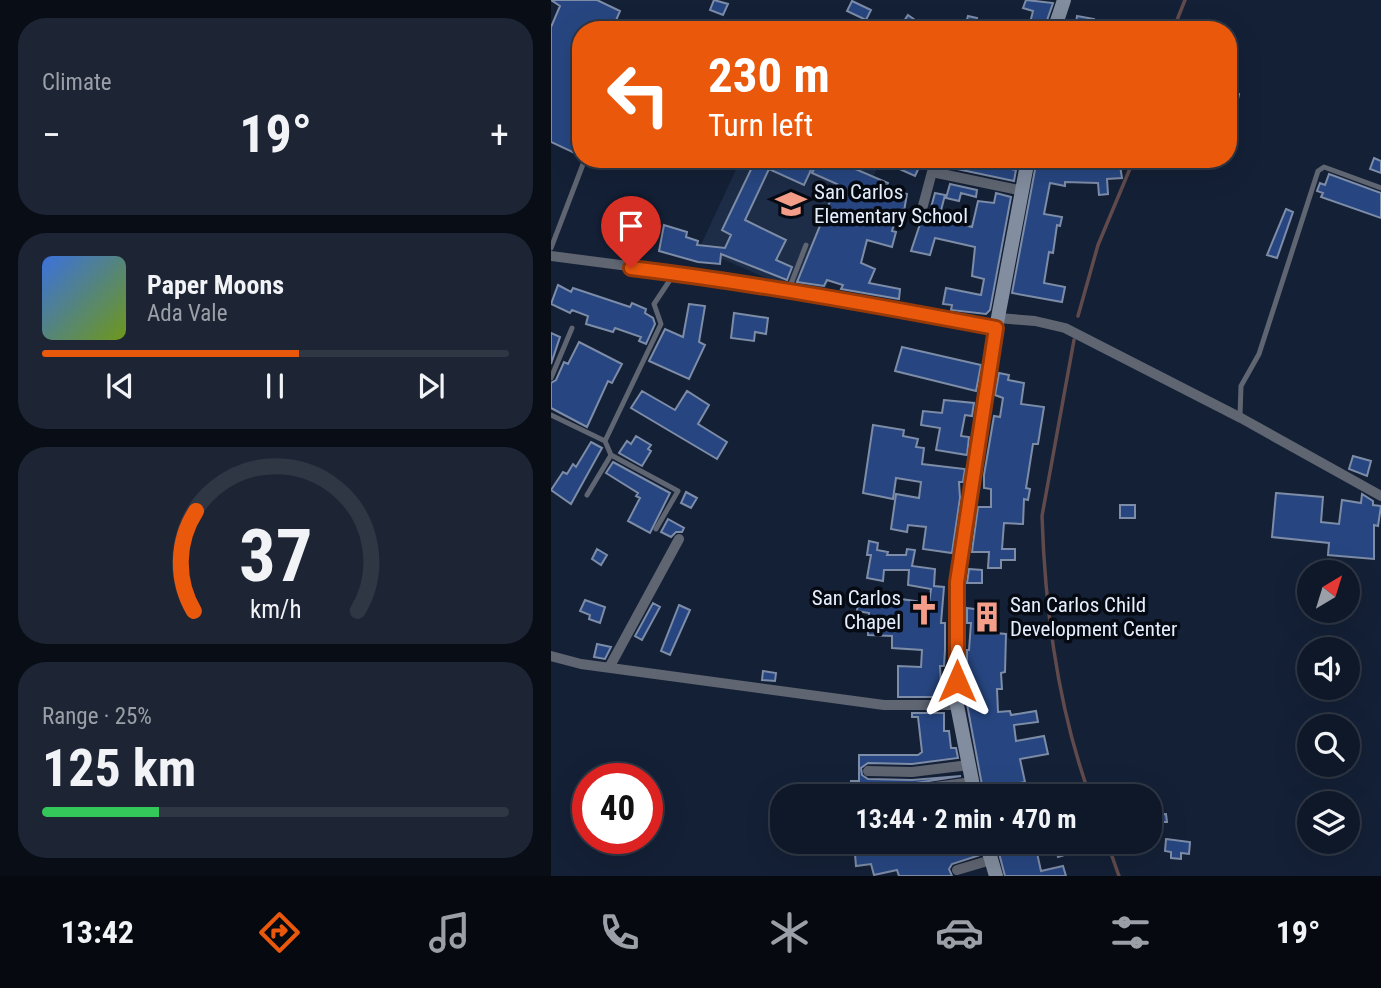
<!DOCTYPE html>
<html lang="en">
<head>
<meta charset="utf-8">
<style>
	:root { --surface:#0f1828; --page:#1d2534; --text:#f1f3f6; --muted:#9ba0a8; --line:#2f3745; --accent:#ea580c }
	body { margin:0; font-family:"Roboto Condensed",sans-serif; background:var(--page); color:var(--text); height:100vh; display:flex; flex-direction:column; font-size:26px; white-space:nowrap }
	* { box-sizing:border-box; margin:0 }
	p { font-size:23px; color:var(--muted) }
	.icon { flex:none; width:38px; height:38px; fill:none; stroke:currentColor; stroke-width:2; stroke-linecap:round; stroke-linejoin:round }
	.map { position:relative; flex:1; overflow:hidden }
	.drawer { display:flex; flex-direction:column; gap:18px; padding:18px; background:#080d16; width:551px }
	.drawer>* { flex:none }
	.top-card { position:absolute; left:21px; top:21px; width:665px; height:147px; border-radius:28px; box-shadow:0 7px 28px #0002,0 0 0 2px var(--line); background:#ea580c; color:#fff; overflow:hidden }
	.needle { width:46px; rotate:38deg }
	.tools { position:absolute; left:746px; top:560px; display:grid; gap:14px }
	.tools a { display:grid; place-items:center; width:63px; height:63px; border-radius:50%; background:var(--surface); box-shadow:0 7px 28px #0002,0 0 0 2px var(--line); font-size:35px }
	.speed { position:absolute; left:21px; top:763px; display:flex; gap:14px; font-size:35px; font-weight:700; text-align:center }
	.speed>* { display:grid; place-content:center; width:91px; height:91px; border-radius:50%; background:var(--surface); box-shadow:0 7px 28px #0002,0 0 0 2px var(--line); line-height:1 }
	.speed .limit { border:10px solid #d22; background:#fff; color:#111 }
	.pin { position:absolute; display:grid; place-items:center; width:60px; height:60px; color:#fff; margin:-72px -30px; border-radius:50% 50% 50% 0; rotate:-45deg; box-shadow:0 0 7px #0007 }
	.pin .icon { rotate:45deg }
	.me { position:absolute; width:77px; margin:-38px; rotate:0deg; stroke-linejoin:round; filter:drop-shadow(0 0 5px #0008) }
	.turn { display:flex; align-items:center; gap:24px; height:147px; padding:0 21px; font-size:32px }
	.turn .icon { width:91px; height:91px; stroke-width:2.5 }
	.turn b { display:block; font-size:49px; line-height:60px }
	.big { font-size:52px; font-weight:700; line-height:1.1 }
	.drawer .tile { flex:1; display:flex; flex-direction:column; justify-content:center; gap:10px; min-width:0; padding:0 24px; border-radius:28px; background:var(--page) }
	.drawer .dial { align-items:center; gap:0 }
	.dial svg { height:182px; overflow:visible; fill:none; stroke:var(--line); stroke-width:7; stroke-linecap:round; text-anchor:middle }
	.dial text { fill:var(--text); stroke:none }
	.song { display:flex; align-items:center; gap:21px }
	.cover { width:84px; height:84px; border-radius:10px; background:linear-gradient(135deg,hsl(220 70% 55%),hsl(80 70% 35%)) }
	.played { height:7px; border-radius:4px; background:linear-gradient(90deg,var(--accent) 55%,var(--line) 55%) }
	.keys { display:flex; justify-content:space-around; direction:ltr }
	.heat { display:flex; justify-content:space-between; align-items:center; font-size:38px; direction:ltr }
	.charge { height:10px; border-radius:5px; background:linear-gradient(90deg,#34c759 25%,var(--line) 0) }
	.trip { position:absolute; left:219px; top:784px; width:392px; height:70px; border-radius:28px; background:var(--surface); box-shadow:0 7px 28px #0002,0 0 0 2px var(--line); font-weight:700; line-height:70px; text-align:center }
	.dock { display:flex; height:112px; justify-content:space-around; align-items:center; background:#060a10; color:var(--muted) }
	.dock .icon { width:49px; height:49px }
	.dock .on { color:var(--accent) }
	.dock b { font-size:32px; color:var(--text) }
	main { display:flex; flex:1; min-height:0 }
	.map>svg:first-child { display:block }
	.built { fill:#1d2c47 }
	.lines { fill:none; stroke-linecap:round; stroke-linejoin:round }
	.stream { stroke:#604a4c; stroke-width:3.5 }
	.building { fill:#274681; stroke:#7d8ca7; stroke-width:2 }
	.lane { stroke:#5f6571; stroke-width:5 }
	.street { stroke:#5f6571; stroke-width:10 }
	.secondary { stroke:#828d9f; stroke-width:14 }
	.route-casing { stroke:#983908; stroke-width:18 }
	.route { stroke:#ea580c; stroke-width:12 }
	.labels { text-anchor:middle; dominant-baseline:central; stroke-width:7; stroke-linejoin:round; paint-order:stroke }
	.poi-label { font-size:21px; fill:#e6effe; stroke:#060a13; text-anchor:start }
</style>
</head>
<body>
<main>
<section class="drawer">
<div class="tile"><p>Climate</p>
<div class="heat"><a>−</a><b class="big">19°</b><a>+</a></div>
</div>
<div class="tile">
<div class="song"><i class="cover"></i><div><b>Paper Moons</b><p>Ada Vale</p></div></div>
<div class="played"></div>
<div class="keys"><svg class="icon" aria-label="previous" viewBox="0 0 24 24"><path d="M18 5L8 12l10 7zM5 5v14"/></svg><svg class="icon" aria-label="pause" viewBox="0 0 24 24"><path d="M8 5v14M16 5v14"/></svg><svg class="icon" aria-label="next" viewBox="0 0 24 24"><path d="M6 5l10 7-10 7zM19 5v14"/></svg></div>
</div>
<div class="tile dial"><svg viewBox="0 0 100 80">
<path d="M14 69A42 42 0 1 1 86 69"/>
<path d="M14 69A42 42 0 0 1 15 25" stroke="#ea580c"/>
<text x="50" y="56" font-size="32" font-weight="700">37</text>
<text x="50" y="72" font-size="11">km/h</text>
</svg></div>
<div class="tile"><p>Range · 25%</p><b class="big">125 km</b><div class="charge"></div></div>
</section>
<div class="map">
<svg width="830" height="876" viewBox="0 0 830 876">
	<rect width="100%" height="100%" fill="#142036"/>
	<path class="built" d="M190,159H330L269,301L148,249Z"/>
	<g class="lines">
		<path class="stream" d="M622,30L634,0
			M527,316L547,245L583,159
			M523,340L491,516C494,610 507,708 539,796
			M556,842L568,876"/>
	</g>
	<path class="building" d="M0,0H46L69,11L61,30H30V156L0,142V27L9,6Z
		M163,0L177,4L172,15L159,10Z
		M475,0L502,3L494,26L479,23L482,11L472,8Z
		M301,1L320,10L315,20L296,11Z
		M357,15L367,22L369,20L383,30H347Z
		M417,16L426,18L422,30H413Z
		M526,16L543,19L541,30H524Z
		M678,92L688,94L685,109L677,107Z
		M823,158L830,161V173L819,169Z
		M205,159H235L260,170L253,185L218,169L194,220L235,240L225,260L241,267L236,280L170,254L169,264L147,262L108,251L113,225L136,232L135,237L147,241L146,245L174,248L180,235L171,230Z
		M268,159H281L337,183L335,188L356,194L352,217L346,215L341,231L345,232L341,247L316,240L310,263L324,269L318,283L349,289L348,299L290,289L292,285L276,280L273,286L246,282L286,184L261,173Z
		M326,159H372L364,176Z
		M409,159L465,170L463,181L406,169Z
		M486,159H517L524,164L542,165V159H568L571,178L556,179L557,194L548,195L547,183L514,182V186L499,183L493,214L511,217L509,226L506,225L502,253L498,252L493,283L514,287L511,302L461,293Z
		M778,174L830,193V218L770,197L772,193L766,191L769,183L774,185Z
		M399,184L426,190L425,197L410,193L408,201L395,198Z
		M384,193L394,195L388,218L421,227L427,201L443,203L445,193L460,197L439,310L435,314L400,310L401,305L392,304L395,288L430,295L433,279L421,276L424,247L384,238L379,255L360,251L370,221L378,215Z
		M735,209L742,212L726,258L716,255Z
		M7,285L20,292L22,288L79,307L81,303L95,309L94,313L102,318L104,324L95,344L88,341L90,337L64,328L62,332L35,324L37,316L21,310L19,313L0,304Z
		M138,304L154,306L148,342L154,345L138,379L98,361L114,329L132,337Z
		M183,313L217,318L215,334L204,332L203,341L180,338Z
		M0,333L9,337L0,364Z
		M28,342L71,364L61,383L57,381L36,427L0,408V383L5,380L13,362L17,364Z
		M351,347L430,365L425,391L344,371Z
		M448,373L458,375L457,380L473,383L470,404L493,407L487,444H482L475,488L479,489L477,500L473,499L472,524L453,523L451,549H464V560H450V568H437L438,552H421L422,544L427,507H440V489L433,488V475L443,416L449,417L452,398L444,395Z
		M91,391L124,410L136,391L158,405L147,424L176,442L166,459L80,408Z
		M393,400L423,403L421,416L414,415L410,436L418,437L416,455L385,450L389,428L370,425L372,411L391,413Z
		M322,425L353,430L352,436L367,439L365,447L373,448L371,464L414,469L412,482H408L409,498L401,553L372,549L375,527L357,525L356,532L340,529L345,494L368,498L370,482L345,478L342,499L312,493Z
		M85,436L100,445L97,449L100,451L91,466L68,453L76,441L80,444Z
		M40,442L51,448L20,504L0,490L12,472L16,474L22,464L25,467Z
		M802,456L820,461L816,476L798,469Z
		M62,462L119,493L99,533L77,521L89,498L85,496L87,493L55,473Z
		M135,492L146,498L140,508L130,503Z
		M725,493L772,497L770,522L788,524L791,500L810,503L811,494L822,501V505L830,506L827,526L823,525V559L777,555L778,543L721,537Z
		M569,505H584V518H569Z
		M117,519L133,528L131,532H125L120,537L110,532Z
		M318,541L327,543L326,550L337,552L336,555H355L356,549L364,550L361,566L384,569L383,586L393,587L390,623H394V650L393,666H389L390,685H395V697H347V666L370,667L371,650L341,648V636L317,635L318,613L306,611L308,593L378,603L380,589L357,585L358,570H333L332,581L316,578L320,555H316Z
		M46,549L56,555L50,565L41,559Z
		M418,569L431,570V583H416Z
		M34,600L54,607L49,623L38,619L39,615L29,611Z
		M102,603L109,607L91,640L84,636Z
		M128,605L139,610L119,655L110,651Z
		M416,608L440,611L439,625H444V633L455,634L454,672L450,673L451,689H446L447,712L459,711L460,715L485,711L487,722L463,725L465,741L493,736L497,754L469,759L474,782L454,786L457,796H433L416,704V650H418L420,623H416Z
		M46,644L60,647L54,659L43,657Z
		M212,671L225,673L224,681L211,680Z
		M361,713H393V731H398L400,748H405L407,758L361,764L317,763L310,768L311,775L317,779L361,780L410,776L300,793V781H308V755H367L371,752L367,717H361Z
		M413,791L414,796H375Z
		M615,814L616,822H610V830H600V815Z
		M615,839L639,842L638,854L630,853V859L620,858V852L614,851Z
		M303,842H322L323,845L340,842H426L429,855L401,864L398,869L401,876H348L346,870L323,875L320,864L305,866Z
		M445,842H499L500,850L486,853L490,871L512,866L515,876H454Z
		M517,842L520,853L507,857L504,844Z"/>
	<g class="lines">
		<path class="lane" d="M0,248L34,159
			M238,289L255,245
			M0,378L21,328
			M0,415L54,441
			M689,415L690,386L708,354L767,171L773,167L830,188
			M60,455L127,491L105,529
			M36,495L60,455L54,441L110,324L103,304L123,274"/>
		<path class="street" d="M370,213L381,172L472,191
			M0,256L193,281L359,309L445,328
			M447,318L484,321L514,328L690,418L830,496
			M0,656L30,664L333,705H406
			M59,666L128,539
			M317,771L361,772L418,765
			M318,796L421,782
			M406,870L440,860"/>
		<path class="secondary" d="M503,30L513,0
			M424,796L406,705V582L445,328L477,159
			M435,842L445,876"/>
	</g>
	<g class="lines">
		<g class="route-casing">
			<path id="route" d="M80,268C203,283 323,305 445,328L406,582V681"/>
		</g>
		<use href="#route" class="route"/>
	</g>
	<defs>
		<g id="school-bare" transform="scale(2.415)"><path d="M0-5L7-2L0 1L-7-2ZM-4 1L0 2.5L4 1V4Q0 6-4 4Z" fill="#f49e89" stroke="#060a13" stroke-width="2.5" paint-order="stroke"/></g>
		<g id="church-bare" transform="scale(2.415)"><path d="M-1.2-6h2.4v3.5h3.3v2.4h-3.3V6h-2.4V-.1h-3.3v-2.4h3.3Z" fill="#f49e89" stroke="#060a13" stroke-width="2.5" paint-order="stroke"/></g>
		<g id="building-bare" transform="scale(2.415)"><path d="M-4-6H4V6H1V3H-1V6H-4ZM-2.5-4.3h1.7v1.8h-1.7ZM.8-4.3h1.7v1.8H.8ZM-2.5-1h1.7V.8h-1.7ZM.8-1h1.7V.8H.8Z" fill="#f49e89" stroke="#060a13" stroke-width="2.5" paint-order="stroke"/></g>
	</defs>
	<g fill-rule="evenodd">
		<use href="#school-bare" x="240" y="204"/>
		<use href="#church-bare" x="373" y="610"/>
		<use href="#building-bare" x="436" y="617"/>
	</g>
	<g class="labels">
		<g class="poi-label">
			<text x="263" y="192">San Carlos<tspan x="263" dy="24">Elementary School</tspan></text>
			<text x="350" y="598" text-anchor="end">San Carlos<tspan x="350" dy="24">Chapel</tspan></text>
			<text x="459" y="605">San Carlos Child<tspan x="459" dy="24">Development Center</tspan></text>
		</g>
	</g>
</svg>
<div class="tools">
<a><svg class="needle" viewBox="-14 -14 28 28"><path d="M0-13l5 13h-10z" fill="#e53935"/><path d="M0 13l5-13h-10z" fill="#9ba0a8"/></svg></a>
<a><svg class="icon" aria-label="sound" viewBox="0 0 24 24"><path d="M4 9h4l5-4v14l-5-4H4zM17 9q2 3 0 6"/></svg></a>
<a><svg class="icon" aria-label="search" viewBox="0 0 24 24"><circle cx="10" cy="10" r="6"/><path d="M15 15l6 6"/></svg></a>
<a><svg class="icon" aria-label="layers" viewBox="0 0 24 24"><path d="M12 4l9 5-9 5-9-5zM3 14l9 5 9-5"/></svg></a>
</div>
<div class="speed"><div class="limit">40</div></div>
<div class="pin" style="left:80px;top:268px;background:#d93025"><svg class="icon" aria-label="arrive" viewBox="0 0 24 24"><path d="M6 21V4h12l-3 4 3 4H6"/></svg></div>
<svg class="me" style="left:406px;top:681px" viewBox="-20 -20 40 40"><path d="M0-17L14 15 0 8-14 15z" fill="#ea580c" stroke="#fff" stroke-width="4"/></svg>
<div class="trip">13:44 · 2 min · 470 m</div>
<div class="top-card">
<div class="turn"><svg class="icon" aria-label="left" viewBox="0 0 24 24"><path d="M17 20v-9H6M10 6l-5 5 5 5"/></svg><div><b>230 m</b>Turn left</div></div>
</div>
</div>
</main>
<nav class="dock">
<b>13:42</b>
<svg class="icon on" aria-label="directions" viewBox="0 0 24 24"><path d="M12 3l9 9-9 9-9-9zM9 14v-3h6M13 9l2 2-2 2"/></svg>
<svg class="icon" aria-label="music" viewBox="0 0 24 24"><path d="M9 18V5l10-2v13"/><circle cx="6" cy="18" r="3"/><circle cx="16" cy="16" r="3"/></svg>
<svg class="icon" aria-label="phone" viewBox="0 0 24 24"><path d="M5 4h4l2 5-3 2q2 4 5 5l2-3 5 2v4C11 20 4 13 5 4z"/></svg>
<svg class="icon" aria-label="climate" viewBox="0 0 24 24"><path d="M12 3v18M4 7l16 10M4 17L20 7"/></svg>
<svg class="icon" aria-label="car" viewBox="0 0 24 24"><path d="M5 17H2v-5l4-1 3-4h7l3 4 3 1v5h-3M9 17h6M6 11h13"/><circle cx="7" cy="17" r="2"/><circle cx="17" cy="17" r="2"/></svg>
<svg class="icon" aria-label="filters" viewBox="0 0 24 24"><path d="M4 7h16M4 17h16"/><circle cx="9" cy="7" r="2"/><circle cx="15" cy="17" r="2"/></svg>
<b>19°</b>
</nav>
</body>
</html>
